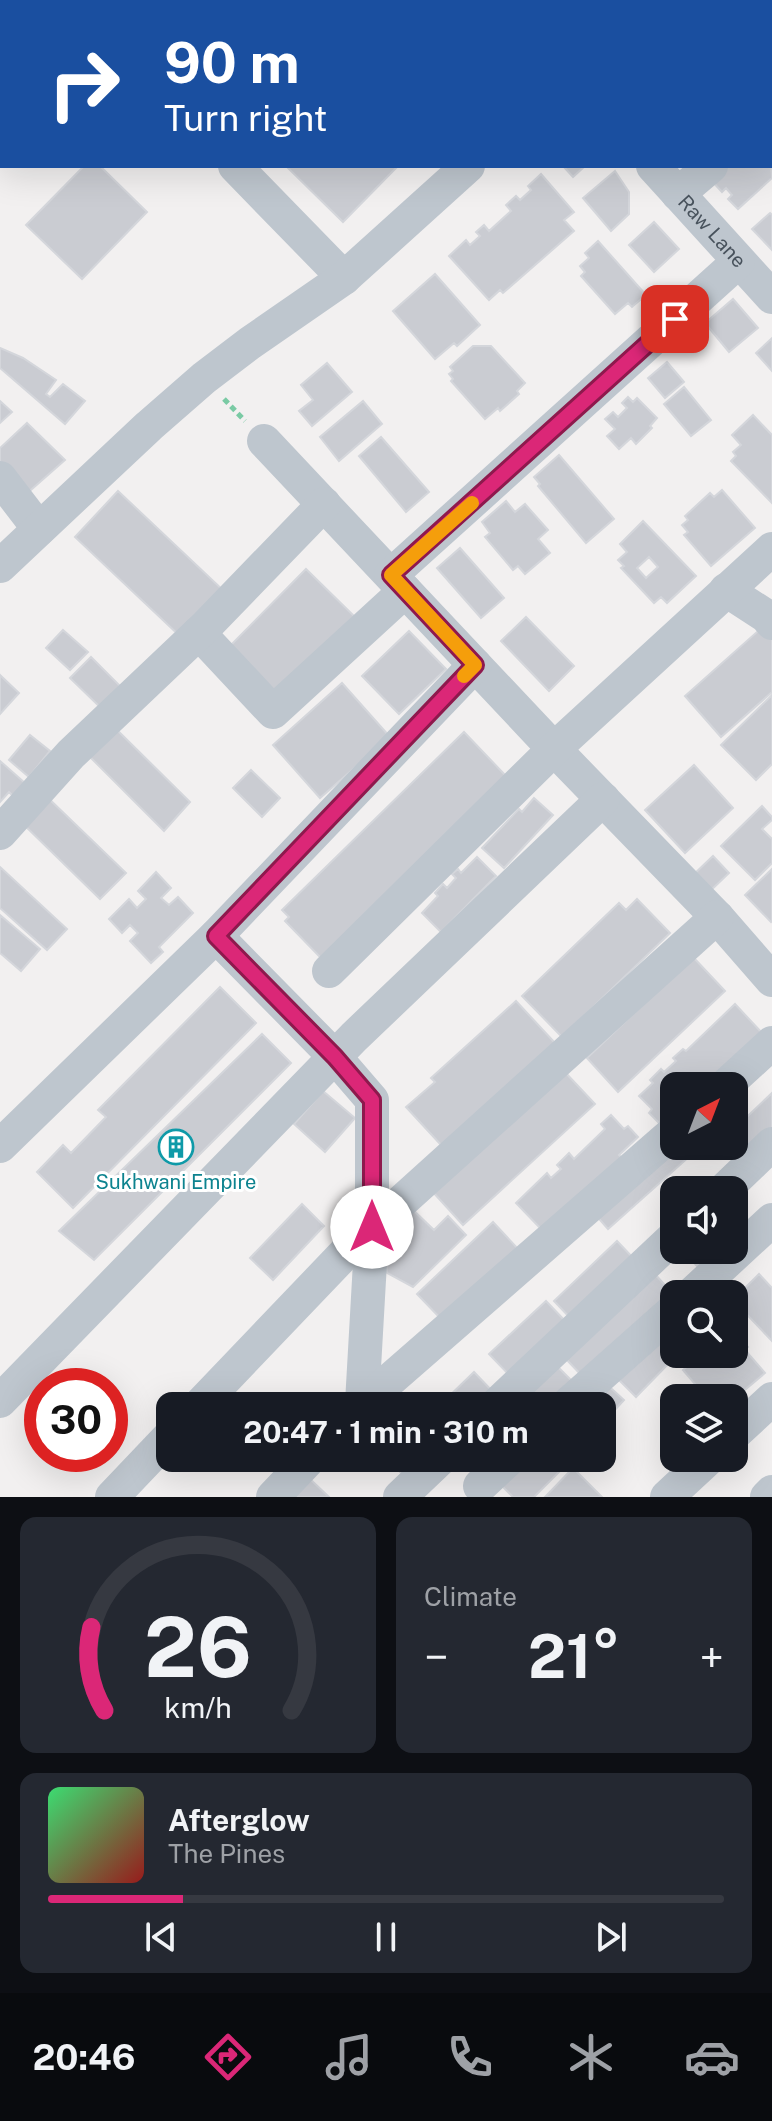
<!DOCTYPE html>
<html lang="en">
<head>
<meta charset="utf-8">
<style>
	:root { --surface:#171b24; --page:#242831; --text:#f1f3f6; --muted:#9ea1a6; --line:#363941; --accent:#db2777 }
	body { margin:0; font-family:"Public Sans",sans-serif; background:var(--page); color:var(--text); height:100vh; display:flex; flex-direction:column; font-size:30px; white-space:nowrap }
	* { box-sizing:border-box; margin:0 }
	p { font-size:26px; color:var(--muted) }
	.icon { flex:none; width:44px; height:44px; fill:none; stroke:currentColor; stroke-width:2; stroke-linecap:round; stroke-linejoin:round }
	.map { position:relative; height:1497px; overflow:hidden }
	.side { display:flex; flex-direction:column; gap:20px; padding:20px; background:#0d0f14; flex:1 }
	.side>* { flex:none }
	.top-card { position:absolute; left:0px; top:0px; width:772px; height:168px; box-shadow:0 8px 32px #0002; background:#1a4fa0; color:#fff; overflow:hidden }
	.needle { width:52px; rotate:42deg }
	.tools { position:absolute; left:660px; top:1072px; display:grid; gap:16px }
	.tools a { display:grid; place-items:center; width:88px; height:88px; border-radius:16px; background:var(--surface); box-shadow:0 8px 32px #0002; font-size:40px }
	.speed { position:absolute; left:24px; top:1368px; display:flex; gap:16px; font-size:40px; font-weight:700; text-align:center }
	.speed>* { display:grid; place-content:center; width:104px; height:104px; border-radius:50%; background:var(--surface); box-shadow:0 8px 32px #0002; line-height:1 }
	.speed .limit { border:12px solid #d22; background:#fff; color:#111 }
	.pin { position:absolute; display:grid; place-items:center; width:68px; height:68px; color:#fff; margin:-34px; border-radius:16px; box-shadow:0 4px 12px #0006 }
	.me { position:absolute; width:88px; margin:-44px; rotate:0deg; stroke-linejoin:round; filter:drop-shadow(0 0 6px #0008) }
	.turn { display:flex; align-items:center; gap:28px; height:168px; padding:0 32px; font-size:36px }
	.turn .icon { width:104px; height:104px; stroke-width:2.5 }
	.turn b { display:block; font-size:56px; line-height:68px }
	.big { font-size:60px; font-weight:700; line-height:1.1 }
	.side .card { flex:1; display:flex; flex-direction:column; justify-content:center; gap:12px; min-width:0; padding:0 28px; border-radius:16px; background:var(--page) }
	.side .dial { align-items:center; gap:0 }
	.dial svg { height:208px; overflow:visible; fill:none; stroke:var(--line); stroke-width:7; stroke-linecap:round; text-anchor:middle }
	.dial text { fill:var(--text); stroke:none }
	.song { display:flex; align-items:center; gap:24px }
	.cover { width:96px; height:96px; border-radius:12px; background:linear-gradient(135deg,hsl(140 70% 55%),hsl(0 70% 35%)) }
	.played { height:8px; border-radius:4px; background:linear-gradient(90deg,var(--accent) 20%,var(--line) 20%) }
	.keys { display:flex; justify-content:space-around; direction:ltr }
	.heat { display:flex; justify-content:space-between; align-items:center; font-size:44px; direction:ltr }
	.side .tiles { flex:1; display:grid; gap:20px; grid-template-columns:1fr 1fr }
	.card:last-child { grid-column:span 2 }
	.trip { position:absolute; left:156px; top:1392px; width:460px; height:80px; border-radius:16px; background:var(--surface); box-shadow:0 8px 32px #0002; font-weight:700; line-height:80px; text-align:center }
	.tabs { display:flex; height:128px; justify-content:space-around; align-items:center; background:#090b0e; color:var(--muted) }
	.tabs .icon { width:56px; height:56px }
	.tabs .selected { color:var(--accent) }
	.tabs b { font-size:36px; color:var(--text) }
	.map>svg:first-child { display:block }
	.building { fill:#caccd2; stroke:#d4d6db; stroke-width:2; fill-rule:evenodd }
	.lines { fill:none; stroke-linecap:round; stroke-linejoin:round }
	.path { stroke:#7acaa4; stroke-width:5; stroke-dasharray:6 4; stroke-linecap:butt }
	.minor { stroke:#bec6ce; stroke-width:34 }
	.route-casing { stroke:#8e194d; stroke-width:20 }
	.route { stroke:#db2777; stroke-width:14 }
	.slow { stroke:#f59e0b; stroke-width:14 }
	.labels { text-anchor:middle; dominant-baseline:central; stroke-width:6; stroke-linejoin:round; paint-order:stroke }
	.street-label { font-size:20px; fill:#48525c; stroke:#fff }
	.culture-label { font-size:20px; fill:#0d838f; stroke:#fff }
</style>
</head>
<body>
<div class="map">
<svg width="772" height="1497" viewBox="0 0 772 1497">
	<rect width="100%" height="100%" fill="#f2f0f0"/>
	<path class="building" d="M448,0H547L446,2Z
		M722,0H772L770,73V2H719Z
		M770,149L772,178L738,209L728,199L732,195L726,188L722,192L710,179L724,166H770Z
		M84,166H100L147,212L82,279L26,225Z
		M286,166H398L343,222Z
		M563,166H585L573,177Z
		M615,171L629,192V214L611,231L583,198Z
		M541,174L574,212L564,220L574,231L503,293L500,290L489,300L449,256L466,240L470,245L480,236L476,232L484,225L489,231L511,211L506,205L516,196L520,200L531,190L528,186Z
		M770,213L772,215V250L752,229Z
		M654,222L679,249L654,272L629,245Z
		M598,241L646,295L632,307L628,303L615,314L581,276L585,272L580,266L589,258L585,253Z
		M435,274L480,325L457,346L454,343L435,359L393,311Z
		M733,299L758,328L729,352L705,323Z
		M772,338V371L756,353Z
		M473,346H491L525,383L517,391L519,394L500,411L498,408L485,419L451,381L453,379L449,374L453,371L450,367Z
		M0,348L23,358L56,380L46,394L50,397L63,384L85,401L65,424L0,368Z
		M667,362L684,382L665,398L648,378Z
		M327,363L352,392L312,426L299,411L313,400L301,385Z
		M684,387L711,420L691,436L664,404Z
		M628,397L633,402L637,398L657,418L650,426L652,428L636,444L631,438L619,449L607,436L615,429L605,419L613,412L618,417L627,408L622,403Z
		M0,401L12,412L0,423Z
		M363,401L382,424L339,461L320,437Z
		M753,415L772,435V503L731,461L736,456L733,452L741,445L732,435Z
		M27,423L65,460L24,496L0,464V448Z
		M381,437L429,492L406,512L359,456Z
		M559,455L614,519L586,543L538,486L540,484L534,477Z
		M722,490L755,528L711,566L684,535L688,532L682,525L688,520L685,516L710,493L714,497Z
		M118,491L226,593L183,639L75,537Z
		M506,501L515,512L525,504L548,530L538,539L550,553L525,574L518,566L513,570L485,537L490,533L482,522Z
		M643,521L696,576L667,603L661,597L654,603L621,568L624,566L618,560L627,552L620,544ZM649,557L658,567L646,578L637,568Z
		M460,548L504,598L481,618L437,568Z
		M306,569L354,616L276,696L228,648Z
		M526,617L574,666L549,691L501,641Z
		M766,624L772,631V692L721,737L685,696Z
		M63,630L88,652L70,670L46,648Z
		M409,631L446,669L399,714L362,676Z
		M91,657L120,686L100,707L70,678Z
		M0,675L19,693L0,714Z
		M342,683L390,737L320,798L273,745Z
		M772,695V764L756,780L721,745Z
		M111,724L190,802L164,831L83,750Z
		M464,732L506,776L321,958L285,921L289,917L282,910Z
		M30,735L50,751L29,777L9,760Z
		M0,761L25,783L13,796L9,792L0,802Z
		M694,765L733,808L685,853L645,810Z
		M251,770L280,798L262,817L233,788Z
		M45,795L126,873L100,899L20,821Z
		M534,798L553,815L504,868L482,848L519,809L522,812Z
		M762,806L772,817V820L762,829L772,839V863L755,880L721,846Z
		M713,856L729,873L707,894L691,877Z
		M477,857L496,876L441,932L422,913L438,896L435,893L443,884L447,888L456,878L452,874L458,869L461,873Z
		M0,867L67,929L47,950L0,908Z
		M772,869V921L771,922L745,895Z
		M156,872L171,888L161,898L169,905L178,897L193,913L159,947L163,952L151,963L130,941L138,933L130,925L122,933L109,919L129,899L137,908L146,899L138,891Z
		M637,899L670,933L562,1037L522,996L619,903L626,910Z
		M0,915L40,949L21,971L0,953Z
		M693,957L725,991L618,1092L587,1058Z
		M220,987L256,1023L73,1208L37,1172L63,1145L71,1153L106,1117L98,1110Z
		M516,1001L555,1043L442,1146L406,1107L435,1082L431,1078Z
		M735,1004L763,1034L708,1086H674V1118L664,1128L649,1113L652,1109L639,1096L653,1083L650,1080L661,1069L664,1072L676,1061L673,1058L683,1049L686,1051Z
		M262,1034L291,1063L94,1260L59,1231Z
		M562,1069L595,1104L463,1225L431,1190Z
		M323,1091L355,1118L325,1152L294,1124Z
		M772,1093V1134L739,1165L721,1146H734V1129Z
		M611,1115L624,1129L628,1126L638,1137L619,1155L622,1158L543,1231L516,1203L547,1173L551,1178L561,1169L557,1165L569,1153L574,1159L605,1129L601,1124Z
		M681,1146L690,1156L608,1229L593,1212Z
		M302,1204L324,1226L273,1280L250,1258Z
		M409,1206L434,1230L448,1216L466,1235L413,1287L387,1273L384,1233Z
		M493,1222L519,1250L444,1322L417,1294Z
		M617,1241L637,1262L575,1323L554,1301Z
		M682,1250H714L697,1266Z
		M653,1272L674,1295L585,1379L564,1357Z
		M759,1274L772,1288V1341L735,1302L746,1291L744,1289Z
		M546,1301L569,1325L512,1378L489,1354Z
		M674,1315V1354H678L636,1397L613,1374Z
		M738,1336L748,1347L745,1350L765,1373L734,1399L707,1398L683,1370L702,1354H734V1340Z
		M556,1365L575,1384L553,1406H514Z
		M474,1372L495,1394L482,1406H439Z
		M602,1380L624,1400L602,1424V1406H577Z
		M387,1458H427L406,1478Z
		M529,1458H573L534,1497H513L502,1486Z
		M573,1468L602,1497H545Z
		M309,1478L329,1497H292Z"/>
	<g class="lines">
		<path class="path" d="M224,399L245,421"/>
		<g class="minor">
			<path d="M73,0L75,2"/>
			<path d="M628,2L629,0"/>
			<path d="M770,135L772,137"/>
			<path d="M235,166L344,278"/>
			<path id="s1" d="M653,166L772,297"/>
			<path d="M678,194L711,166"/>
			<path d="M264,441L554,749L717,917L772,980"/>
			<path d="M0,478L39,529"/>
			<path d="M0,566L149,426L204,378L250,343L344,278L468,166"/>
			<path d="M391,575L738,262"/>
			<path d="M726,590L766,616L772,623"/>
			<path d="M199,633L273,712L405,591"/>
			<path d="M0,833L71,754L206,626L324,504"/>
			<path d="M216,936L335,1057L372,1100V1227L362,1403"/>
			<path d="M329,971L554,749L772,549"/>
			<path d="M725,1086L772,1043"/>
			<path d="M0,1146L216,936L475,665"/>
			<path d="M724,1190L772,1144"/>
			<path d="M692,1294L772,1220"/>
			<path d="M0,1401L354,1037L603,799"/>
			<path d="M199,1406L350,1248L717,917"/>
			<path d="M360,1406L674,1132"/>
			<path d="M495,1406L674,1237"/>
			<path d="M566,1406L674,1310"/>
			<path d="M734,1434L772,1399"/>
			<path d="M480,1486L510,1458"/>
			<path d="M112,1497L170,1436"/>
			<path d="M273,1497L310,1458"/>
			<path d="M400,1497L441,1458"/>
			<path d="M667,1497L709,1458"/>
			<path d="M767,1497L772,1492"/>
		</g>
	</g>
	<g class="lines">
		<g class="route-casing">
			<path id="route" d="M372,1227V1100L335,1057L216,936L475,665L391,575L675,319"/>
		</g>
		<use href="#route" class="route"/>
		<path class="slow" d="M464,676L475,665L391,575L472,503"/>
	</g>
	<defs>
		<g id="building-ring" transform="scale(1.8)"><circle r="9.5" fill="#fff" stroke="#0f9aa8" stroke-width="1.5"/><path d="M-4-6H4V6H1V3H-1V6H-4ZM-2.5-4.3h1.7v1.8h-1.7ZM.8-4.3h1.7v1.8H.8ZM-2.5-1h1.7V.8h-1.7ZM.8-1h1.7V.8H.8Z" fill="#0f9aa8"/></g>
	</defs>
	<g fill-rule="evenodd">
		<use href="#building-ring" x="176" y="1147"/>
	</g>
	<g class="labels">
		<g class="street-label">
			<text stroke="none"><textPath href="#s1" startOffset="88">Raw Lane</textPath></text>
		</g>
		<g class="culture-label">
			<text x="176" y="1182">Sukhwani Empire</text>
		</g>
	</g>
</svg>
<div class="tools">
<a><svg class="needle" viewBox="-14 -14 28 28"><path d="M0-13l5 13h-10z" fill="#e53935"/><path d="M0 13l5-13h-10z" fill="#9ea1a6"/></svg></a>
<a><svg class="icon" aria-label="sound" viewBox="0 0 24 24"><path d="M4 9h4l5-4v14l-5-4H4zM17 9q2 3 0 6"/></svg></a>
<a><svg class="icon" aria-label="search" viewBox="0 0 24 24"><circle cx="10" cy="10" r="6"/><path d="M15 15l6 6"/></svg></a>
<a><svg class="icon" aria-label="layers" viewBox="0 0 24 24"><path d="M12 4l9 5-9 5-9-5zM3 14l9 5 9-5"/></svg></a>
</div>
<div class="speed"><div class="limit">30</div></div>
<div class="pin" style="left:675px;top:319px;background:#d93025"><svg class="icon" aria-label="arrive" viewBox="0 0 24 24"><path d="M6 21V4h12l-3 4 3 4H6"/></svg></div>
<svg class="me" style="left:372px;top:1227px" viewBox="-20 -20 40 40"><circle r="19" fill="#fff"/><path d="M0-13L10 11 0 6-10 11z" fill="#db2777"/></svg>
<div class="trip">20:47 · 1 min · 310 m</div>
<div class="top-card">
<div class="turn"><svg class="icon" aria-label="right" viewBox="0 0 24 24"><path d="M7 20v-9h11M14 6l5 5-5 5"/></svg><div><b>90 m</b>Turn right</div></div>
</div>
</div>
<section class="side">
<div class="tiles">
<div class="card dial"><svg viewBox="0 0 100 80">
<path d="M14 69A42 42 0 1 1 86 69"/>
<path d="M14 69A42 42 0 0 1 9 37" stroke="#db2777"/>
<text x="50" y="56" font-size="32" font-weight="700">26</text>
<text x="50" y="72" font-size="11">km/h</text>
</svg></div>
<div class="card"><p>Climate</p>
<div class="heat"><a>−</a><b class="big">21°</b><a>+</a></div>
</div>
<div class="card">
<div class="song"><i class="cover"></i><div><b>Afterglow</b><p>The Pines</p></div></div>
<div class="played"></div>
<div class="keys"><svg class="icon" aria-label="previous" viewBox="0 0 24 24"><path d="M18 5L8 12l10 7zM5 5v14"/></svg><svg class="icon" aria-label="pause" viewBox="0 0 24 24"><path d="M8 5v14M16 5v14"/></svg><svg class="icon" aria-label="next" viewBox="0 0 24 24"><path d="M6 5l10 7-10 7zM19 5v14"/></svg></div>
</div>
</div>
</section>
<nav class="tabs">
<b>20:46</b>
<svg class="icon selected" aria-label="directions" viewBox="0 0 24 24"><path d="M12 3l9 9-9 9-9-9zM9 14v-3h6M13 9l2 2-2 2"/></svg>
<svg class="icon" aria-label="music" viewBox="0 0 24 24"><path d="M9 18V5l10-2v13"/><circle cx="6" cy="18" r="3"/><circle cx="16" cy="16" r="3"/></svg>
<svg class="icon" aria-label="phone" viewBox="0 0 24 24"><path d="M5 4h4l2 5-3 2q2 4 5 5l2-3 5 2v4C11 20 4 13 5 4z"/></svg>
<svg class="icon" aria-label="climate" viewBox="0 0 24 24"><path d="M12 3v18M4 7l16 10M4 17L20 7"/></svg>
<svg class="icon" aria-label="car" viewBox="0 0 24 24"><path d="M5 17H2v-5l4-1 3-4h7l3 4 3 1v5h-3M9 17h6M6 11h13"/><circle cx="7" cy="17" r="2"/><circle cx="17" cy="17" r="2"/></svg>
</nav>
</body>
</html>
